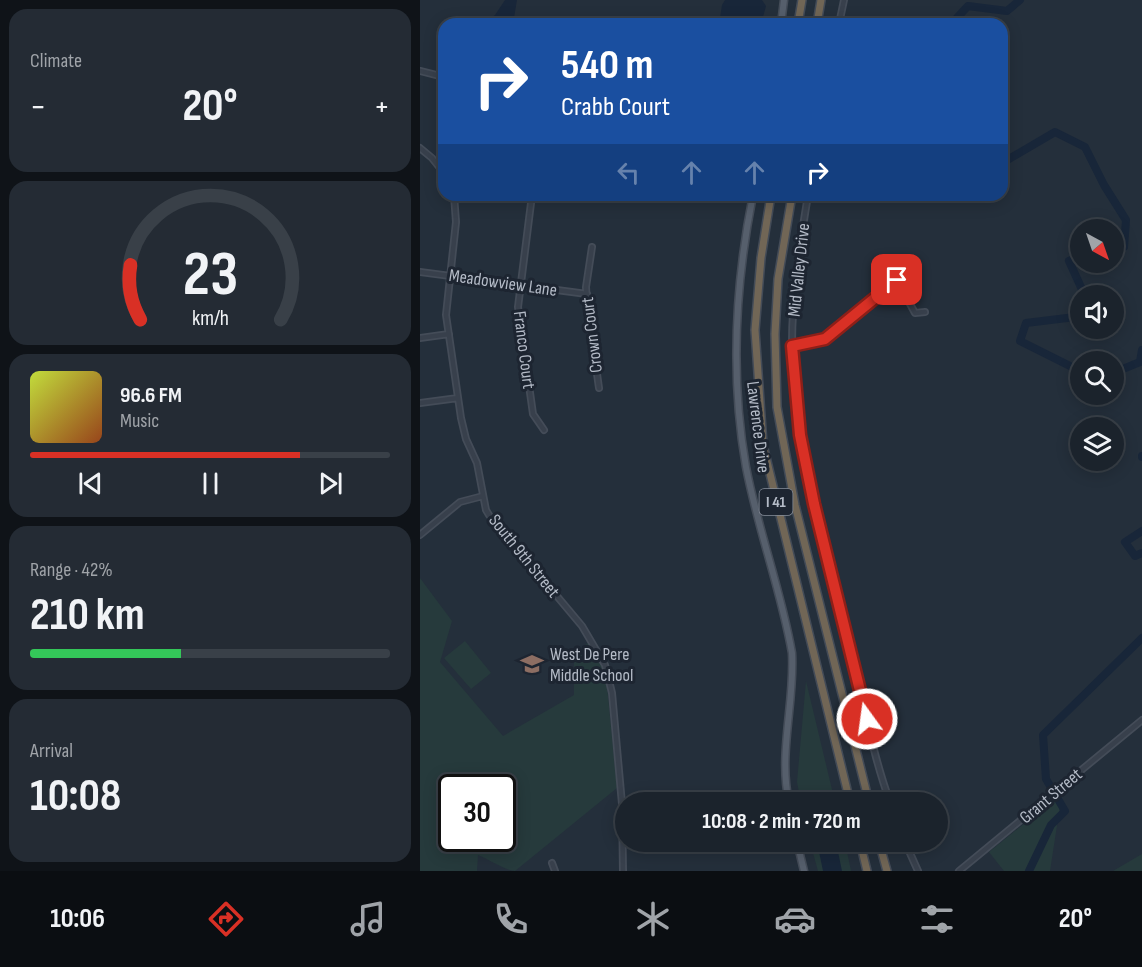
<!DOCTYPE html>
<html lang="en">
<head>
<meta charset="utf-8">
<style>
	:root { --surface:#1b232c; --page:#242b34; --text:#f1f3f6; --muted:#a0a4a9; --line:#394048; --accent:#d93025 }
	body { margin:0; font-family:"Sofia Sans Condensed",sans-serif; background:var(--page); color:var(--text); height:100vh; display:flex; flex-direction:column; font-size:22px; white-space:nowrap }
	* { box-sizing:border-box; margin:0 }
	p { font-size:20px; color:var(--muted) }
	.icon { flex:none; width:33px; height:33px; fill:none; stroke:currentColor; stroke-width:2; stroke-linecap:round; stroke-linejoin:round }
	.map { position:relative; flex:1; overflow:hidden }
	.panel { display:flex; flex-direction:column; gap:9px; padding:9px; background:#0f1318; width:420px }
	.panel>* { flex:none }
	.banner { position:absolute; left:18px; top:18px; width:570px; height:183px; border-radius:18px; box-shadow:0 3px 15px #0003,0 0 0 2px var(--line); background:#1a4fa0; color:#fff; overflow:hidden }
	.needle { width:39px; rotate:140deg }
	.tools { position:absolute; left:650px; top:219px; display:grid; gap:12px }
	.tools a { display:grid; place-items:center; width:54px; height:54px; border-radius:50%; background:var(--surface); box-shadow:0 3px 15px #0003,0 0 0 2px var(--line); font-size:30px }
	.speed { position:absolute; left:18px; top:774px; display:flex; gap:12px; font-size:30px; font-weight:700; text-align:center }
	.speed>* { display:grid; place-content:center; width:78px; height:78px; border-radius:50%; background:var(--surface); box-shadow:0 3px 15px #0003,0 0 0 2px var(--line); line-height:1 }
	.speed .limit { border:3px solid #111; border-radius:9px; background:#fff; color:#111 }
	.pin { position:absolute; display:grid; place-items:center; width:51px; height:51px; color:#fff; margin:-26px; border-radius:12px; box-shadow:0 3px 9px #0006 }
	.me { position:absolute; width:66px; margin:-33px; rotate:346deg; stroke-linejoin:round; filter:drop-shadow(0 0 4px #0008) }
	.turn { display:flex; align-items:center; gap:21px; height:126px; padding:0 24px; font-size:27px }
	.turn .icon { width:78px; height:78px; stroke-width:2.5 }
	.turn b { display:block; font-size:42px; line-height:51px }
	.lanes { display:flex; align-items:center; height:57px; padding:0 24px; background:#0003; justify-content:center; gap:30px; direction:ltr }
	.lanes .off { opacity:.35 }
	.big { font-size:45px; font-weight:700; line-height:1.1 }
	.panel .widget { flex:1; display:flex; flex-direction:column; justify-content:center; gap:9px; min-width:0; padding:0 21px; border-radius:18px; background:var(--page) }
	.panel .dial { align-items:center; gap:0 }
	.dial svg { height:156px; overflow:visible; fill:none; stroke:var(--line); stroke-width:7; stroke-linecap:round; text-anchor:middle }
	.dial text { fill:var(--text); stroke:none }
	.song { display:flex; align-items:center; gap:18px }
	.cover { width:72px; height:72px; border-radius:9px; background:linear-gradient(135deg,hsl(70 70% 55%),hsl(20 70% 35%)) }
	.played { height:6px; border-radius:3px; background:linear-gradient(90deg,var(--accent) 75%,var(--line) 75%) }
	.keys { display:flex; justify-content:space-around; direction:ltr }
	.heat { display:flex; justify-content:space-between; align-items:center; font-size:33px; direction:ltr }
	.charge { height:9px; border-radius:4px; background:linear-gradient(90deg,#34c759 42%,var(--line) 0) }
	.trip { position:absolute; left:195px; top:792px; width:333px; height:60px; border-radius:30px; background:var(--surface); box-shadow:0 3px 15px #0003,0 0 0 2px var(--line); font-weight:700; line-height:60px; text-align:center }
	.tabs { display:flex; height:96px; justify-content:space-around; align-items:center; background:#0b0e12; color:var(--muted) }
	.tabs .icon { width:42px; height:42px }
	.tabs .selected { color:var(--accent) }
	.tabs b { font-size:27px; color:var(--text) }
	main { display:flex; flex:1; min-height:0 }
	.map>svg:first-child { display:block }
	.green { fill:#263a3c; fill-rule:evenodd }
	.water { fill:#182639 }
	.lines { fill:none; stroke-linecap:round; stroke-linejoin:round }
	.river { stroke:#182639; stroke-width:8 }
	.minor-casing { stroke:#444c58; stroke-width:8 }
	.major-casing { stroke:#444c58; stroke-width:9 }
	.highway-casing { stroke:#434b57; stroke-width:10 }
	.minor { stroke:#38404c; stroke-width:4.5 }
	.major { stroke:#565f6c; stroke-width:6 }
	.highway { stroke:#716656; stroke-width:7 }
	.route-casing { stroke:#8d1f18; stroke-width:15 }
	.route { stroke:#d93025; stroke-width:10 }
	.labels { text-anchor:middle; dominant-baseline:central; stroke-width:6; stroke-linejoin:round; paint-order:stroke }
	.shield { fill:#1d2531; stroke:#878e9a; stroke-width:1.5 }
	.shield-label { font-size:16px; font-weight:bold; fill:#b4bbc7 }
	.street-label { font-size:18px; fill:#b4bbc7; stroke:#1d2531 }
	.poi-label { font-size:18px; fill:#b4bbc7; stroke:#1d2531; text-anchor:start }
</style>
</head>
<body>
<main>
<section class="panel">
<div class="widget"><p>Climate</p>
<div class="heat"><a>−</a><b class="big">20°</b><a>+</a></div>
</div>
<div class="widget dial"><svg viewBox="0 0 100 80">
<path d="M14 69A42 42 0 1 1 86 69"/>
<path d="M14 69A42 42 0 0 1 9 41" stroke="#d93025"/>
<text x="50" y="56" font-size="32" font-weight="700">23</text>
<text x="50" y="72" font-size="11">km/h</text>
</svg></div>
<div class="widget">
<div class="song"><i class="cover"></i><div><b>96.6 FM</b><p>Music</p></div></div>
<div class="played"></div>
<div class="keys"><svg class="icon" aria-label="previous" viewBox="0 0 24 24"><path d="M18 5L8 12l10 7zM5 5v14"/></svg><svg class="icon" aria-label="pause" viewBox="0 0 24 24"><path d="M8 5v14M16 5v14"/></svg><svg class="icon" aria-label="next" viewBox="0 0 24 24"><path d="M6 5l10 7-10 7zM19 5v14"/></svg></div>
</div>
<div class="widget"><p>Range · 42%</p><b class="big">210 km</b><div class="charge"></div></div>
<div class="widget"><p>Arrival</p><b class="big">10:08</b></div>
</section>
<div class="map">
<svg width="722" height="871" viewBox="0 0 722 871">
	<rect width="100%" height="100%" fill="#242f3b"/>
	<path class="green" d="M0,578L32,621L20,662L83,736L154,695V653L171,641L186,675L197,788L95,871C87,871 68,859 58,855L57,871H0ZM32,788H82V838H32Z
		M45,641L71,673L51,689L24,658Z
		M386,681L415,802H381L377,782Z
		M642,793L630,871H584L569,852Z
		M390,842H425L431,871H398Z
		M722,854V871H693Z"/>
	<path class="water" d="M85,0H97L93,24H62L75,15Z
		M305,0H342L346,6L341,24H299L302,5Z
		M397,842H416L422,871H403Z"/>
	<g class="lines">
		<path class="river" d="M536,24L534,21L548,6L587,11L600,0
			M582,163L635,132L665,147L684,185L706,220L704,247L693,248
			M660,256L649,261L665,296
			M660,311L655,317L606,323L600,341L660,371
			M693,373L720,362L722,350
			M722,456V457
			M722,531L705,542L715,556L722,553
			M609,871L631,825L645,811L626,779L623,735L722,638"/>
		<g class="minor-casing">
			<path id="minor" d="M419,24L424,0
				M0,71L24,77
				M0,148L12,158L24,173
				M34,195L36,222L26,315L41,418L46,439L57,463L66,510L69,515L162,626L185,665L192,693L202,804L203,871
				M112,195L98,307L113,414L124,430
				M388,195C380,244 372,294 372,344C373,448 405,549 430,648C443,699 452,753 470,802
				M172,247L166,287L167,303L179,388
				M0,272L167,294
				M0,338L29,334
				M372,346L405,339L477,280L495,313L505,312
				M0,403L38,398
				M0,535L40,502L63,496
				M485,842L498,871
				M132,863L135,871
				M539,871L722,720"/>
		</g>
		<g class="major-casing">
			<path id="major" d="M361,24L364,0
				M333,195C315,285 310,376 326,467C338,530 361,590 372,653C375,702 358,754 369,802
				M377,842L384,871"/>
		</g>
		<g class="highway-casing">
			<path id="highway" d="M378,24L382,0
				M397,24L401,0
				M351,195L341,258L335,330L343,445L430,802
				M372,195L358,279L355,334L357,407L375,505L449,802
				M440,842L447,871
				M459,842L467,871"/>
		</g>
		<use href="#minor" class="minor"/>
		<use href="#major" class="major"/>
		<use href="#highway" class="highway"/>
	</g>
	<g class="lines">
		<g class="route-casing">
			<path id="route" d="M447,719L394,504L380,435L372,346L405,339L477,280"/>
		</g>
		<use href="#route" class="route"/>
	</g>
	<defs>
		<g id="school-bare" transform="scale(1.8)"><path d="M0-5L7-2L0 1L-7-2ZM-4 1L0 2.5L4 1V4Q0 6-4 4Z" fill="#8d6e63" stroke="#1d2531" stroke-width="2.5" paint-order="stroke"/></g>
	</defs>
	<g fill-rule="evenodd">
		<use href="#school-bare" x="112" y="664"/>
	</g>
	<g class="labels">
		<rect class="shield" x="339.5" y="489" width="33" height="26" rx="4.5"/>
		<g class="shield-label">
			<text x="356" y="502">I 41</text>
		</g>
		<g class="street-label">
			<text transform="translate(379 270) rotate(-84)">Mid Valley Drive</text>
			<text transform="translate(83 283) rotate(8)">Meadowview Lane</text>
			<text transform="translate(172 335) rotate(-97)">Crown Court</text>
			<text transform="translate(104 350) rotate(83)">Franco Court</text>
			<text transform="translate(338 427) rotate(83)">Lawrence Drive</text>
			<text transform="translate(104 556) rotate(51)">South 9th Street</text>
			<text transform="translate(631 796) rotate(-40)">Grant Street</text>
		</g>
		<g class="poi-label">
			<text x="130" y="654">West De Pere<tspan x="130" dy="21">Middle School</tspan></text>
		</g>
	</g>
</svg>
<div class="tools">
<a><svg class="needle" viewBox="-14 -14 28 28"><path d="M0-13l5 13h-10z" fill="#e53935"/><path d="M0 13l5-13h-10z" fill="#a0a4a9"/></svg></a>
<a><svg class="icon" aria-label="sound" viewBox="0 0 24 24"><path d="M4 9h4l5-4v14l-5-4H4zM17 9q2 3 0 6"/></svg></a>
<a><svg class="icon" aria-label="search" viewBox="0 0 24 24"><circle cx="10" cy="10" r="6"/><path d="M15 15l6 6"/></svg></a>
<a><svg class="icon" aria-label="layers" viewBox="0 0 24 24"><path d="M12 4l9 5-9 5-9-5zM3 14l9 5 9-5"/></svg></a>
</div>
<div class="speed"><div class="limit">30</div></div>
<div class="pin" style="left:477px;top:280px;background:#d93025"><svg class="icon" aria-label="arrive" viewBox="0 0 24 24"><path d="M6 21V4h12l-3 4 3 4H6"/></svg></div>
<svg class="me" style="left:447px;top:719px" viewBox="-20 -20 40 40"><circle r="17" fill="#d93025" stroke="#fff" stroke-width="3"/><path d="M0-11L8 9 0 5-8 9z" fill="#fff"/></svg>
<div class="trip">10:08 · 2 min · 720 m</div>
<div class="banner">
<div class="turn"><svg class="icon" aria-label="right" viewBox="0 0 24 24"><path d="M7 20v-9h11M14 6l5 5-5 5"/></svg><div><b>540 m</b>Crabb Court</div></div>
<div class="lanes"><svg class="icon off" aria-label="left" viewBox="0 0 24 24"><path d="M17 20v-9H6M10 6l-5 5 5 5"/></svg><svg class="icon off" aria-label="ahead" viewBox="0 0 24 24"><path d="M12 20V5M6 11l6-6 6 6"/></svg><svg class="icon off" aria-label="ahead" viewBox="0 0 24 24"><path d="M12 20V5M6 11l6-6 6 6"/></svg><svg class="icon" aria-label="right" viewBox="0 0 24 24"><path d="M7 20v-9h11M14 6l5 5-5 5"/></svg></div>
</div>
</div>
</main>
<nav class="tabs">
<b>10:06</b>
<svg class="icon selected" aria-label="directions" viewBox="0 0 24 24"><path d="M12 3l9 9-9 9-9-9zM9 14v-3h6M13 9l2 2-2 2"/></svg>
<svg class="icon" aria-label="music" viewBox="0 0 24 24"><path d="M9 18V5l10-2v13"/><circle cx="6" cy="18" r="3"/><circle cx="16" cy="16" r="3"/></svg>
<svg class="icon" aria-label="phone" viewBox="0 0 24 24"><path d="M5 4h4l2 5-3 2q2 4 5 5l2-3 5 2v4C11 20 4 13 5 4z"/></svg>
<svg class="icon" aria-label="climate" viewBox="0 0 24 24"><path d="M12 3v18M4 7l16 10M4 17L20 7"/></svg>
<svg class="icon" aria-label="car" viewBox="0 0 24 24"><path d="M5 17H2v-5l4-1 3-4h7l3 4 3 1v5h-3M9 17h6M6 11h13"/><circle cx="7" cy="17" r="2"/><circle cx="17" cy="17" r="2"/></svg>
<svg class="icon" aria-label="filters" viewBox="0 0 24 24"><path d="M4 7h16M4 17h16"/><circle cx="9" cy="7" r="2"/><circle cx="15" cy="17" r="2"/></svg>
<b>20°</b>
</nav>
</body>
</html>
